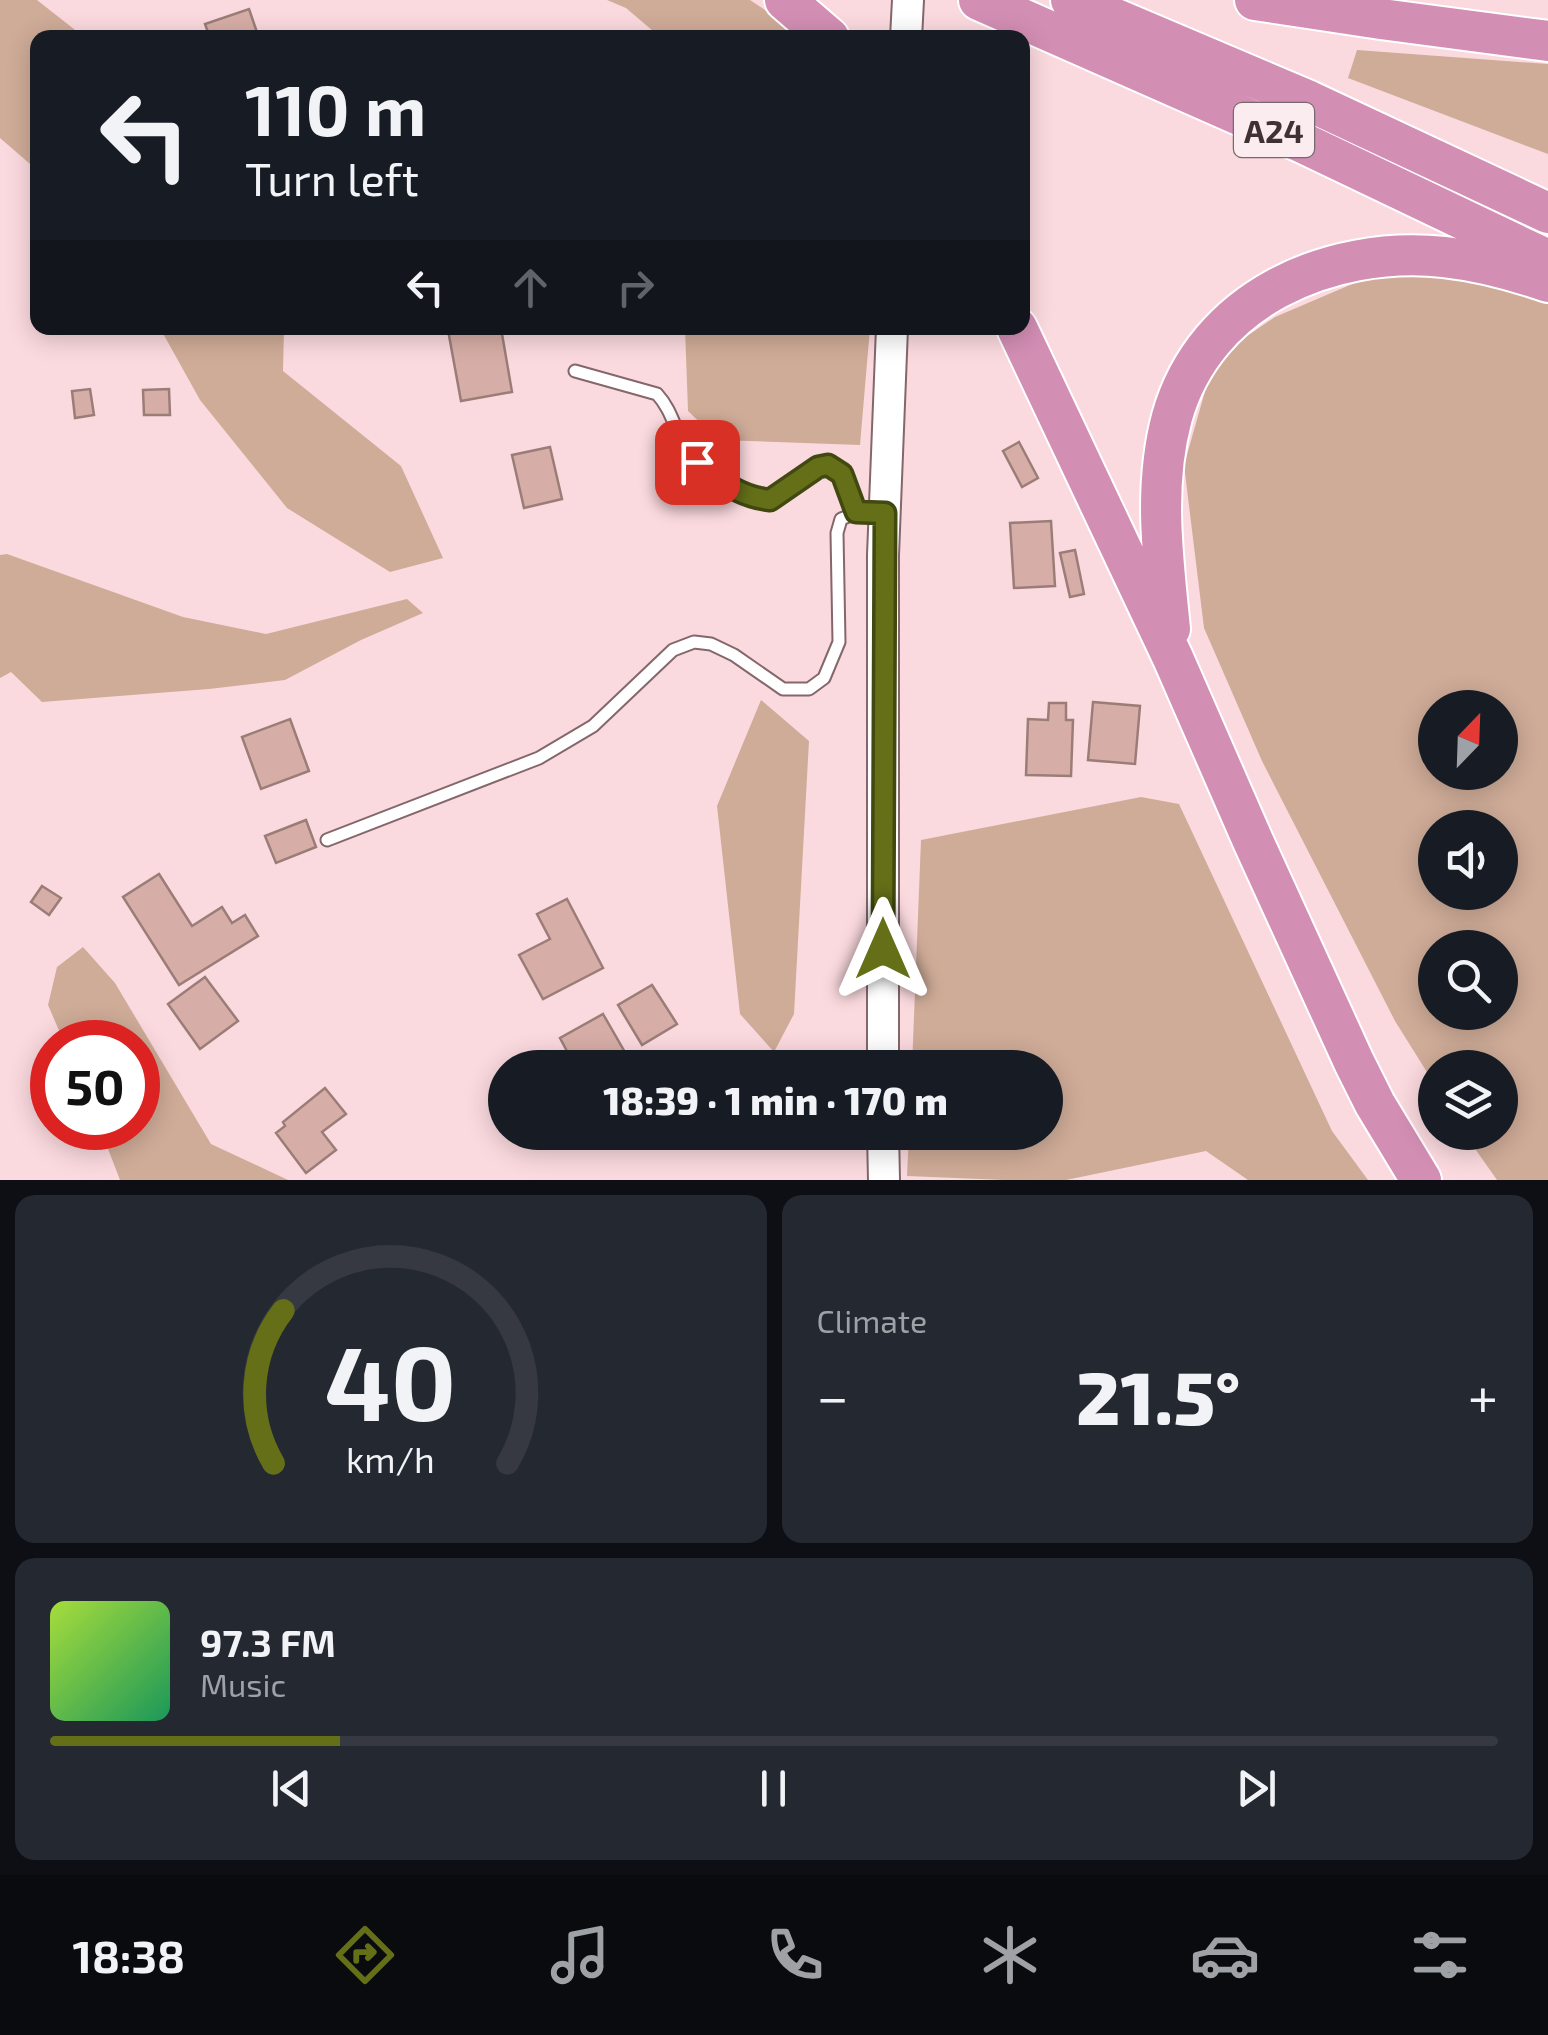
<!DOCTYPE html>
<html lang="en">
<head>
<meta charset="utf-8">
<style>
	:root { --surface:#171b24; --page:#242831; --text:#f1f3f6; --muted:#9ea1a6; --line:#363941; --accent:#646f18 }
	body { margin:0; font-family:"Exo 2",sans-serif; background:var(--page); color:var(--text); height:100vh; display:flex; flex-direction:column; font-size:38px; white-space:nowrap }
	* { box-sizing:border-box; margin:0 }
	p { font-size:32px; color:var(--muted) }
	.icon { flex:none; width:55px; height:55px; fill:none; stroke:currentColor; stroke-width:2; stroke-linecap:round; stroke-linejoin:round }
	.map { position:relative; height:1180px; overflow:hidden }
	.panel { display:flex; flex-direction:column; gap:15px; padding:15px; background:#0d0f14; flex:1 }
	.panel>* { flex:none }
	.guide { position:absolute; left:30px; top:30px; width:1000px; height:305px; border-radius:20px; box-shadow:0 5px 25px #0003; background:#171b24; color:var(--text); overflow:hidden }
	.needle { width:65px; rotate:23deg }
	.buttons { position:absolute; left:1418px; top:690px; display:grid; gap:20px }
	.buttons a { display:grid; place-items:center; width:100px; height:100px; border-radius:50%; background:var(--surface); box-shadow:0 5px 25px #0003; font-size:50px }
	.speed { position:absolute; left:30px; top:1020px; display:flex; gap:20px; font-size:50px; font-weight:700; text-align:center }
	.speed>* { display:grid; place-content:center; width:130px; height:130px; border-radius:50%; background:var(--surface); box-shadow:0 5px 25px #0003; line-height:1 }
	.speed .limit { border:15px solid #d22; background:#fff; color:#111 }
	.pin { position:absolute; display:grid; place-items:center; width:85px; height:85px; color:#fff; margin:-42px; border-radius:20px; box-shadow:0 5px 15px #0006 }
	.me { position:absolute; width:110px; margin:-55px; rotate:0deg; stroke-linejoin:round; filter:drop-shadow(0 0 8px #0008) }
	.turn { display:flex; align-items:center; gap:35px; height:210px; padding:0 50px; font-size:45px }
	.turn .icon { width:130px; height:130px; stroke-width:2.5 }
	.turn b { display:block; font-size:70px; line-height:85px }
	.lanes { display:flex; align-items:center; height:95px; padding:0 50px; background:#0003; justify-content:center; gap:50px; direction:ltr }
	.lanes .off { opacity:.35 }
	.big { font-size:75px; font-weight:800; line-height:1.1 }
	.panel .tile { flex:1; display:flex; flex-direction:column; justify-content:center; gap:15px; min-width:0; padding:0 35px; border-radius:20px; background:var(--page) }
	.panel .dial { align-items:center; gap:0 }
	.dial svg { height:260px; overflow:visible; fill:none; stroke:var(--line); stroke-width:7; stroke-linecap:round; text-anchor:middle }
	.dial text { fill:var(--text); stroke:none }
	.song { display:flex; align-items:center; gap:30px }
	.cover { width:120px; height:120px; border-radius:15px; background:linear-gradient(135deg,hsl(80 70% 55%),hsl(150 70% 35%)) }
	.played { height:10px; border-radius:5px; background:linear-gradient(90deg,var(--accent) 20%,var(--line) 20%) }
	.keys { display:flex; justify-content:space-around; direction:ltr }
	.heat { display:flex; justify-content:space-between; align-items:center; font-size:55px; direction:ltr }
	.panel .tiles { flex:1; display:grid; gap:15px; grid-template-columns:1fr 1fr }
	.tile:last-child { grid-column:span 2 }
	.trip { position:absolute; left:488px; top:1050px; width:575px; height:100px; border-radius:50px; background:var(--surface); box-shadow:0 5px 25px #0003; font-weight:800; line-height:100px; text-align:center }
	.dock { display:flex; height:160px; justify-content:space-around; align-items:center; background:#090b0e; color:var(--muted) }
	.dock .icon { width:70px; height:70px }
	.dock .on { color:var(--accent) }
	.dock b { font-size:45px; color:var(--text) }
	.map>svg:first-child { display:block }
	.forest { fill:#cfac98; fill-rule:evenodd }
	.building { fill:#d7aea7; stroke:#9b7d78; stroke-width:2.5 }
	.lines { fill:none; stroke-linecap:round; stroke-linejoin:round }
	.lane-casing { stroke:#84676b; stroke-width:15 }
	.secondary-casing { stroke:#84676b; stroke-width:34 }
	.highway-casing { stroke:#fff; stroke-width:44 }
	.lane { stroke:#fff; stroke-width:11 }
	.secondary { stroke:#fff; stroke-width:30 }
	.highway { stroke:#d38eb4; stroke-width:40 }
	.route-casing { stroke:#414810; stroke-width:25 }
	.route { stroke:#646f18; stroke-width:18 }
	.labels { text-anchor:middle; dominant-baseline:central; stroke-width:9; stroke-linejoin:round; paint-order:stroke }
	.shield { fill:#fbedef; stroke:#776a6c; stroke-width:2.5 }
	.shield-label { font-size:32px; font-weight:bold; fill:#3f3234 }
</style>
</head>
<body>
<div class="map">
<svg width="1548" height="1180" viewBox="0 0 1548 1180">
	<rect width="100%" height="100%" fill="#fbdadf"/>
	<path class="forest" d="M0,0H37L84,37L38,38L37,170L0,138Z
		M607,0H750L785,23L795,37H660L626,8Z
		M1357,50L1548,64V154L1348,78Z
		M1371,276L1504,279L1548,297V1180H1497L1464,1133L1500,1132V1068H1435V1085L1395,1021L1262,761L1204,628L1184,465L1206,388L1228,349L1275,317ZM1435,708H1500V772H1435ZM1435,828H1500V892H1435ZM1435,948H1500V1012H1435Z
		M160,328H284L283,371L401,466L443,558L390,572L287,508L200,400Z
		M685,328H870L860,445L718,440L688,411Z
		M7,554L183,617L266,634L407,599L423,613L361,640L285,680L209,689L42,702L11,672L0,678V555Z
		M761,700L809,741L794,1014L774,1052L740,1014L717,806Z
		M1141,797L1179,804L1332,1131L1368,1180H1248L1206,1151L1066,1180H1004L907,1176L909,1133L1045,1132V1068L912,1067L921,840Z
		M83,947L115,983L211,1144L288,1180H120L100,1128H138V1042H64L48,1005L57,967Z"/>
	<path class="building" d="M249,9L259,38H210L205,24Z
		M464,328H501L512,392L461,401L448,330Z
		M90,389L94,415L75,418L72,391Z
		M169,389L170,415H144L143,390Z
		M1019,442L1038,478L1022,487L1003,451Z
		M550,447L562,499L524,508L512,455Z
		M1051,521L1055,586L1014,588L1010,523Z
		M1075,550L1084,594L1070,597L1060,553Z
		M1093,702L1140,706L1135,764L1088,760Z
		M1049,703H1066V720H1073L1071,776L1026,775L1028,719L1048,720Z
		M290,719L309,771L261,789L242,737Z
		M306,820L316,847L276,863L265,836Z
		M159,874L192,926L222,907L232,923L245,915L258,936L179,985L123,897Z
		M42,886L61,898L49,915L31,902Z
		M567,899L603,968L543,999L519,955L550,939L537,914Z
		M205,977L238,1021L200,1049L168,1004Z
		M652,985L677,1024L642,1045L618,1005Z
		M603,1014L626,1054L602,1068H576L560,1038Z
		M325,1088L346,1114L322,1132L336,1150L306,1173L276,1133L285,1126L283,1122Z"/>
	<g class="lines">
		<g class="lane-casing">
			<path id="lane" d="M575,371L657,394C669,407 673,422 680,437C697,470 734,496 770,500L818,467L828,465L842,474L856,513H881
				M327,840L539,758L593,726L673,650L694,642L711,644L734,655L783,689H809L824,678L839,642L837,533L841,519L856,513"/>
		</g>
		<g class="secondary-casing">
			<path id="secondary" d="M906,38L908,0
				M883,1068V555L892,328
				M883,1132L884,1180"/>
		</g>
		<g class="highway-casing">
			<path id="highway" d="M785,0L829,38
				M979,0L1303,143L1548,260
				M1071,0L1309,101L1548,213
				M1255,0L1381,19L1548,41
				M1017,328L1173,658L1253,841L1354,1062L1375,1104L1421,1180
				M1170,629C1163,558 1153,487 1172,417C1205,299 1329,245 1444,257C1480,261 1514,270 1548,282"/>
		</g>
		<use href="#lane" class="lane"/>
		<use href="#secondary" class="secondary"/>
		<use href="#highway" class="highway"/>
	</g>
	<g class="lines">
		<g class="route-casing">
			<path id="route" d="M697,462C720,481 740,497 770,500L818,467L828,465L842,474L856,512L885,513L883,949"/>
		</g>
		<use href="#route" class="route"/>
	</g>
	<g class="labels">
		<rect class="shield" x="1234" y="103" width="80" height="54" rx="8"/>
		<g class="shield-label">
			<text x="1274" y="130">A24</text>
		</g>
	</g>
</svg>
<div class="buttons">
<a><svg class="needle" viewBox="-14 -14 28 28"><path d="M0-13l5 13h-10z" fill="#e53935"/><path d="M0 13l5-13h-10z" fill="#9ea1a6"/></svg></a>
<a><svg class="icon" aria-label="sound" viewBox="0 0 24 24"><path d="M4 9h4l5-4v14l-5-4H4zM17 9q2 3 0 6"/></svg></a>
<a><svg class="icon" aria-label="search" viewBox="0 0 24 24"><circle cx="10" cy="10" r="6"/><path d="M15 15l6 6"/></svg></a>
<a><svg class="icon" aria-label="layers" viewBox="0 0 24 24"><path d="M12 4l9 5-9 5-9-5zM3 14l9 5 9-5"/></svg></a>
</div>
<div class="speed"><div class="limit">50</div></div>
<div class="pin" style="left:697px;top:462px;background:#d93025"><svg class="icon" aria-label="arrive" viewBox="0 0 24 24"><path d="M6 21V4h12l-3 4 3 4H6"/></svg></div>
<svg class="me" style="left:883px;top:949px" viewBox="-20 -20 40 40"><path d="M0-17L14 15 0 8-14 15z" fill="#646f18" stroke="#fff" stroke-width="4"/></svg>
<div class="trip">18:39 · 1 min · 170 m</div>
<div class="guide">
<div class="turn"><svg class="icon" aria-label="left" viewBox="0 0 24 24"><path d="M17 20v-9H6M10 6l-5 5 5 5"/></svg><div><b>110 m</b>Turn left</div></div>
<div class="lanes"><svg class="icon" aria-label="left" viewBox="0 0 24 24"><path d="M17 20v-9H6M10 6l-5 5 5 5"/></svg><svg class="icon off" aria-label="ahead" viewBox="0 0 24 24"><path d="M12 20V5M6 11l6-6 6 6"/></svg><svg class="icon off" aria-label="right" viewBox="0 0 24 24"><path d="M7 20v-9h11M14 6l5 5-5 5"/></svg></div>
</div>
</div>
<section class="panel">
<div class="tiles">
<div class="tile dial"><svg viewBox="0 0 100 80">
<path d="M14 69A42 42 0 1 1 86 69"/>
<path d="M14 69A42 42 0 0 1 17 22" stroke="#646f18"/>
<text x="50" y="56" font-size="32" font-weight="700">40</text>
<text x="50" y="72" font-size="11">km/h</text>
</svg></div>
<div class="tile"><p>Climate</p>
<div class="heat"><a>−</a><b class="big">21.5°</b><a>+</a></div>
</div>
<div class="tile">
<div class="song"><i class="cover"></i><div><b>97.3 FM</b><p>Music</p></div></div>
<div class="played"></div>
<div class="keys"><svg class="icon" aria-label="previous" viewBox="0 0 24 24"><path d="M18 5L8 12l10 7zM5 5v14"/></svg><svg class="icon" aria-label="pause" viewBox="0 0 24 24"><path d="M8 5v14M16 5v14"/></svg><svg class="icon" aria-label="next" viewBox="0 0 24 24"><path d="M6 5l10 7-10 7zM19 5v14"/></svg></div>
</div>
</div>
</section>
<nav class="dock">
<b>18:38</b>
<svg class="icon on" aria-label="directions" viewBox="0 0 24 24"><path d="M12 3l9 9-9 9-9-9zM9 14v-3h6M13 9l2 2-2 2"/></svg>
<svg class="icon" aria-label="music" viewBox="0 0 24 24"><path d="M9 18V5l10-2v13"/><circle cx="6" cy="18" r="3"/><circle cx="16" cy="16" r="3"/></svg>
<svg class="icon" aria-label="phone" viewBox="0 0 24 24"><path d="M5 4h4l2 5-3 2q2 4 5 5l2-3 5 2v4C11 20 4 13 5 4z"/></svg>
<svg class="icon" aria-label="climate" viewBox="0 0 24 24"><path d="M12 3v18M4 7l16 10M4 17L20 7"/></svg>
<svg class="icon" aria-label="car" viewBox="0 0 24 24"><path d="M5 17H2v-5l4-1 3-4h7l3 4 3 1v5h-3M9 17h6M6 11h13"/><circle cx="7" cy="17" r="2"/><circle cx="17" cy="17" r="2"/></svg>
<svg class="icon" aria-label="filters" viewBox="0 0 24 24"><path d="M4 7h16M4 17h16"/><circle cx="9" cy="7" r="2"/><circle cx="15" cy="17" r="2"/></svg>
</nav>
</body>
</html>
